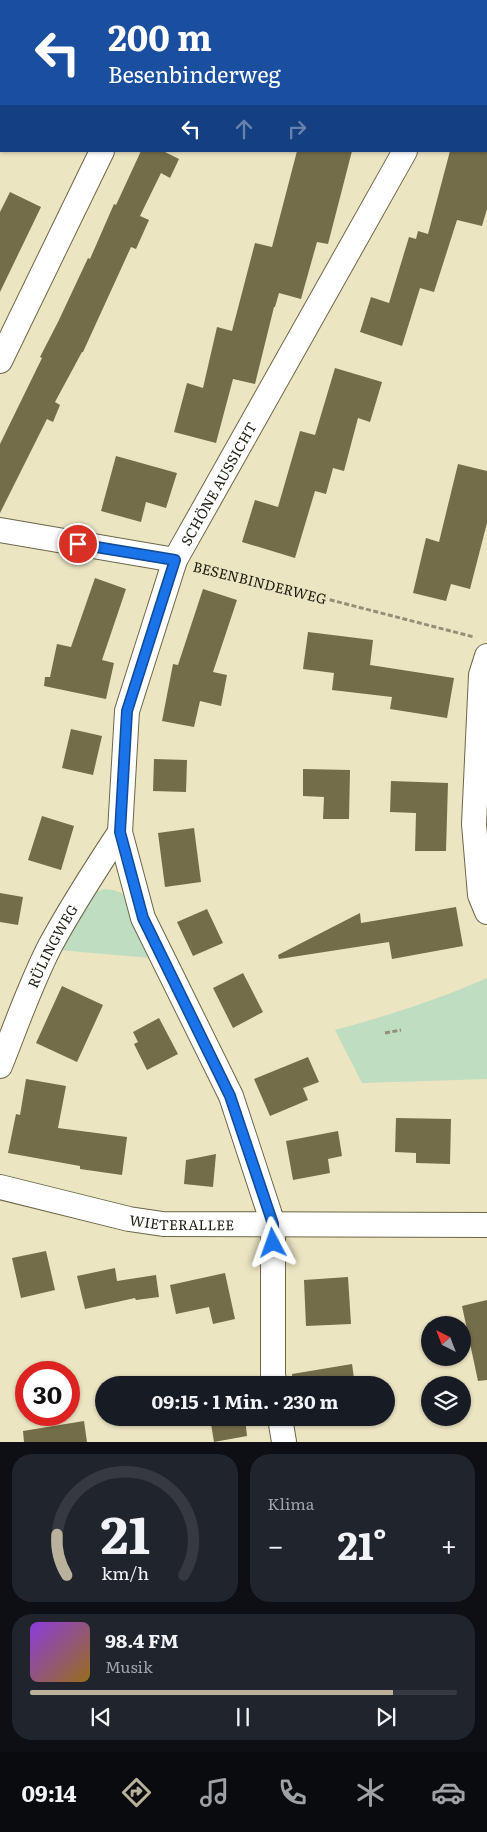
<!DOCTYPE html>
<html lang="de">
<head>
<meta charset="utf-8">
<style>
	:root { --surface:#171b24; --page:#20242c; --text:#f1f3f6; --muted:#9ea1a6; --line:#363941; --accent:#b9b19c }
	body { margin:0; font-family:Literata,serif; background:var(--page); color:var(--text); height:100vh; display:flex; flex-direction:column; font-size:19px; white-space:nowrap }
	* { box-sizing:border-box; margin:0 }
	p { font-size:16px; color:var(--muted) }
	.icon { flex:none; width:28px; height:28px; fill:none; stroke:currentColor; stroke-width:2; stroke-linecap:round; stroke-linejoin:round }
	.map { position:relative; height:1442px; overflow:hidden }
	.side { display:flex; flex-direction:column; gap:12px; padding:12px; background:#0d0f14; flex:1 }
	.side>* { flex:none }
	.guide { position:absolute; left:0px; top:0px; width:488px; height:152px; box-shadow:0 1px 4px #0004; background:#1a4fa0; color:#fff; overflow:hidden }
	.needle { width:32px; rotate:318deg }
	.buttons { position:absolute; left:421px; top:1316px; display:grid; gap:10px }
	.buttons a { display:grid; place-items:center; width:50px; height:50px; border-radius:50%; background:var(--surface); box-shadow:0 1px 4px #0004; font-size:25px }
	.speed { position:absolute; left:15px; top:1361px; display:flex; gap:10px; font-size:25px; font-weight:700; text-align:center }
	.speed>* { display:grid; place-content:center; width:65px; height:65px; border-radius:50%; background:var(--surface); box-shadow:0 1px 4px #0004; line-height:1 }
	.speed .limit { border:8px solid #d22; background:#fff; color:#111 }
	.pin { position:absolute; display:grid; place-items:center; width:42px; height:42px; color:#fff; margin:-21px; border:2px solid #fff; border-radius:50%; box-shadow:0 1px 5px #0007 }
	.me { position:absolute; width:55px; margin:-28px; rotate:356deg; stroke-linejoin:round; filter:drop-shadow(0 0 4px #0008) }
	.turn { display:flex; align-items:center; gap:18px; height:105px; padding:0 25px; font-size:22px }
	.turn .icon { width:65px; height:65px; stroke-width:2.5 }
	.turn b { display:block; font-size:35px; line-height:42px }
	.lanes { display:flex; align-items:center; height:48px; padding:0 25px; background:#0003; justify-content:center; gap:25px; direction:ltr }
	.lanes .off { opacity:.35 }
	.big { font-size:38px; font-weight:700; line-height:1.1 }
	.side .card { flex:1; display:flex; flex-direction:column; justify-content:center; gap:8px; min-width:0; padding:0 18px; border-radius:20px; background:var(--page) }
	.side .dial { align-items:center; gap:0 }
	.dial svg { height:130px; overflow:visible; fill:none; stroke:var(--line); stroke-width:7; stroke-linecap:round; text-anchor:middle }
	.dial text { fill:var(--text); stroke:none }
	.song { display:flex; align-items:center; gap:15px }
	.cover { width:60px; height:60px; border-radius:8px; background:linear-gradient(135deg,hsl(270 70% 55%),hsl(40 70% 35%)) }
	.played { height:5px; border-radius:2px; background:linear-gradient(90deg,var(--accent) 85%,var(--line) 85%) }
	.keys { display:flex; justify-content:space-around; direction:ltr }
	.heat { display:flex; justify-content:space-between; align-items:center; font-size:28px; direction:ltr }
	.side .tiles { flex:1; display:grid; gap:12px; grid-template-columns:1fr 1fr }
	.card:last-child { grid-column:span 2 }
	.trip { position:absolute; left:95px; top:1376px; width:300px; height:50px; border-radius:25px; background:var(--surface); box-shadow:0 1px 4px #0004; font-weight:700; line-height:50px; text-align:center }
	.menu { display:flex; height:80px; justify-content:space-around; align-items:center; background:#090b0e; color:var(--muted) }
	.menu .icon { width:35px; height:35px }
	.menu .selected { color:var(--accent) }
	.menu b { font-size:22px; color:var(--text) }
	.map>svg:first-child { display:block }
	.green { fill:#bfddc1 }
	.building { fill:#736d4a }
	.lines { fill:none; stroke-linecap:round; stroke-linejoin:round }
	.minor-casing { stroke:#6c6647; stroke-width:26 }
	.path { stroke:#948f76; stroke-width:3; stroke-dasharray:5 2.5; stroke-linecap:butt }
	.minor { stroke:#fff; stroke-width:24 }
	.route-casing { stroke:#114b97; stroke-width:12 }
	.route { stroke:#1a73e8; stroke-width:9 }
	.labels { text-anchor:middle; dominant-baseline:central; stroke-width:4.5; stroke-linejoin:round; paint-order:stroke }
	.street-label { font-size:14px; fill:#1e1c0f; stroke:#ebe5c2 }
</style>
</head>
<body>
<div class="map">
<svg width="487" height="1442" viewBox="0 0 487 1442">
	<rect width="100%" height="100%" fill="#ebe5c2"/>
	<path class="green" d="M104,889C115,890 121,891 128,899L151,958L58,950L94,893Z
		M487,978V1079L362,1083L335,1030C387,1016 437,1000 487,978Z"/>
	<path class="building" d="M141,151H163L179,159L170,178L161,173L140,216L149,220L136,249L131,247L83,352H82L55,402L60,405L53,422L47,419L0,513V444L42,358L40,357L58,322L88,258L90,259L114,204L116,205Z
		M297,151H352L328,244L317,242L301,299L279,293L275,307H274L255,384L233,379L216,443L174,432L187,383L203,388L217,327L232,331L255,243L272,247Z
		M450,151H487V209L482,226L457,220L434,292L420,288L402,346L360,332L371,297L389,303L409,237L416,239L418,231L428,234Z
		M10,192L41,207L0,292V212Z
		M335,368L382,382L370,422L358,418L344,471L333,468L326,494L315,491L295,558L242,542L255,500L278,507L300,431L315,435Z
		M116,456L177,473L166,508L146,502L141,522L101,511Z
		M458,464L487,471V523L470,589L451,584L446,601L413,593L426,538L439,542Z
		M95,578L126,589L102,660L114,663L106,699L44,686L45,677H52H50L57,644L71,647Z
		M203,589L237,600L213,672L227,675L221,706L200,701L194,727L162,721L173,664L178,665Z
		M308,632L373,640L370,665L454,678L447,718L390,709L392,697L332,690L334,673L303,669Z
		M71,729L102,736L93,775L62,768Z
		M154,759L187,760L186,792L153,791Z
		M303,769L350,770L349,819H323L324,797L303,796Z
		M391,781L448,783L446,851H415L416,813L390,812Z
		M42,816L74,826L61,870L28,860Z
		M194,828L201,882L165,887L158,833Z
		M0,893L23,897L18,925L0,922Z
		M456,907L463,946L392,959L389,942L279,959L278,955L360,913L361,923Z
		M207,909L223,943L193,956L177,922Z
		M243,973L263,1012L233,1028L213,988Z
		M62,986L103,1005L77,1062L36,1043Z
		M159,1018L178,1054L147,1070L134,1044L138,1042L133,1032Z
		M308,1057L319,1082L303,1088L308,1100L270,1116L254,1079Z
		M26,1079L66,1086L58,1128L127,1137L122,1175L80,1169V1166L8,1153L16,1114L20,1115Z
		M396,1118L451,1119L450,1164L416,1163V1153L395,1152Z
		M338,1131L342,1156L328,1159L330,1173L293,1180L286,1141Z
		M216,1154L213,1187L184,1184L186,1160Z
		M46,1251L55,1290L21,1298L12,1258Z
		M115,1268L117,1281L156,1275L159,1297L136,1300L135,1298L85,1309L77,1276Z
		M225,1273L235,1319L213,1324L209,1307L176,1314L170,1285Z
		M348,1277L351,1324L306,1326L304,1280Z
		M487,1300V1380L478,1381L462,1306Z
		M352,1364L355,1385H293L292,1374Z
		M210,1418H245L247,1436L214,1442Z
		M84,1421L87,1442H24L23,1431Z"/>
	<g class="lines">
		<g class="minor-casing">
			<g id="minor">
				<path d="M175,1L176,0"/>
				<path d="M486,7L487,6"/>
				<path d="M0,361L102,151"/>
				<path d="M0,530L175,560"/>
				<path d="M487,656L481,675L474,824L480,895L487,912"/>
				<path id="s1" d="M0,1066C16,1026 30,985 50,946C71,907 95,870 120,832"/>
				<path id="s2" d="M0,1187L129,1219L163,1224L487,1225"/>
				<path id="s3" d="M275,1385L273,1375V1224L231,1096L143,918L120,832L127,711L175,560L405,151"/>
				<path d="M280,1418L284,1442"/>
			</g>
		</g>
		<path class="path" d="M199,566L474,637
			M385,1033L401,1030"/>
		<use href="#minor" class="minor"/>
	</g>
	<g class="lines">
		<g class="route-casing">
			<path id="route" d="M78,544L175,560L127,711L120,832L143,918L230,1096L273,1224V1243"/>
		</g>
		<use href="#route" class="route"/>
	</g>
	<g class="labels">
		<g class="street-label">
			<text stroke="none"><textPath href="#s3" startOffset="951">SCHÖNE AUSSICHT</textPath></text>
			<text transform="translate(260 582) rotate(14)">BESENBINDERWEG</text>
			<text stroke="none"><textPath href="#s1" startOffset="131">RÜLINGWEG</textPath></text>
			<text stroke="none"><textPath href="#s2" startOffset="186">WIETERALLEE</textPath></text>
		</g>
	</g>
</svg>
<div class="buttons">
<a><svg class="needle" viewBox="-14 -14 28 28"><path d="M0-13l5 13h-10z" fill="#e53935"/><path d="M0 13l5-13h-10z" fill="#9ea1a6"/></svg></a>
<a><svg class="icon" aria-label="layers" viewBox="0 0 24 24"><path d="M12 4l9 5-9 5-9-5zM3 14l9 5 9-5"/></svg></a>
</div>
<div class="speed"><div class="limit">30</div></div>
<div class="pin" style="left:78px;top:544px;background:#d93025"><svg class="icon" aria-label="arrive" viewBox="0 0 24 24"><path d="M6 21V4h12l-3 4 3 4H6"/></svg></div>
<svg class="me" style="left:273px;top:1243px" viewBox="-20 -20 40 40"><path d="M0-17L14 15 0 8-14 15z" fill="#1a73e8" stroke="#fff" stroke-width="4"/></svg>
<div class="trip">09:15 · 1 Min. · 230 m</div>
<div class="guide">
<div class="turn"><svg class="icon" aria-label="left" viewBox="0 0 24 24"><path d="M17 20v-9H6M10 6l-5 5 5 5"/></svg><div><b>200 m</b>Besenbinderweg</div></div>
<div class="lanes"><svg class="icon" aria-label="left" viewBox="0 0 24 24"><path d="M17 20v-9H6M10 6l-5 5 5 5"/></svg><svg class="icon off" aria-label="ahead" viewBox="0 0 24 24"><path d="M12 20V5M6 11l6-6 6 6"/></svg><svg class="icon off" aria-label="right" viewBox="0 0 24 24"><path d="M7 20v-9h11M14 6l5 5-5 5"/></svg></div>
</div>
</div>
<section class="side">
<div class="tiles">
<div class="card dial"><svg viewBox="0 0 100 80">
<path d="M14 69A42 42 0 1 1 86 69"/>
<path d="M14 69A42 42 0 0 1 8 44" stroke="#b9b19c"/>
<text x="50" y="56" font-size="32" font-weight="700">21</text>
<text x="50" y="72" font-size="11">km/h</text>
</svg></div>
<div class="card"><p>Klima</p>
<div class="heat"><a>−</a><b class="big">21°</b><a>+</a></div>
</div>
<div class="card">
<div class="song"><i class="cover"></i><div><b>98.4 FM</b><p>Musik</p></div></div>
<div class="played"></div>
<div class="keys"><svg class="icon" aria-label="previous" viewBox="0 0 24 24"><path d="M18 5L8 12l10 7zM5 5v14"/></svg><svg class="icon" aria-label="pause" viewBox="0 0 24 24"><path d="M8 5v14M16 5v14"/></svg><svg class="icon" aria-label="next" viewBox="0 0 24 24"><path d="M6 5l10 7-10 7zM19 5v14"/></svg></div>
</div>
</div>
</section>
<nav class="menu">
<b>09:14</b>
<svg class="icon selected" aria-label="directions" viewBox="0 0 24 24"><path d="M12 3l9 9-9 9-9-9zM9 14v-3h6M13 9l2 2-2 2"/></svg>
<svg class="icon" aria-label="music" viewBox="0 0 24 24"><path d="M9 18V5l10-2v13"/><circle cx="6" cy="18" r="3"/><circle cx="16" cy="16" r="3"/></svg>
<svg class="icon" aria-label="phone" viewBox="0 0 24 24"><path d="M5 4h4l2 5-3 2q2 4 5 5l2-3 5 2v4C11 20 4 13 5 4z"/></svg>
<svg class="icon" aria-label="climate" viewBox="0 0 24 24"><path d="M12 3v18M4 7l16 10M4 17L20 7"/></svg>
<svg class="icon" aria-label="car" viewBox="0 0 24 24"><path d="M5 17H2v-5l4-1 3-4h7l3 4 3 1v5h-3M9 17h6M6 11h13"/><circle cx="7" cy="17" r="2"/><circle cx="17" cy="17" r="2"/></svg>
</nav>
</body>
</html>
